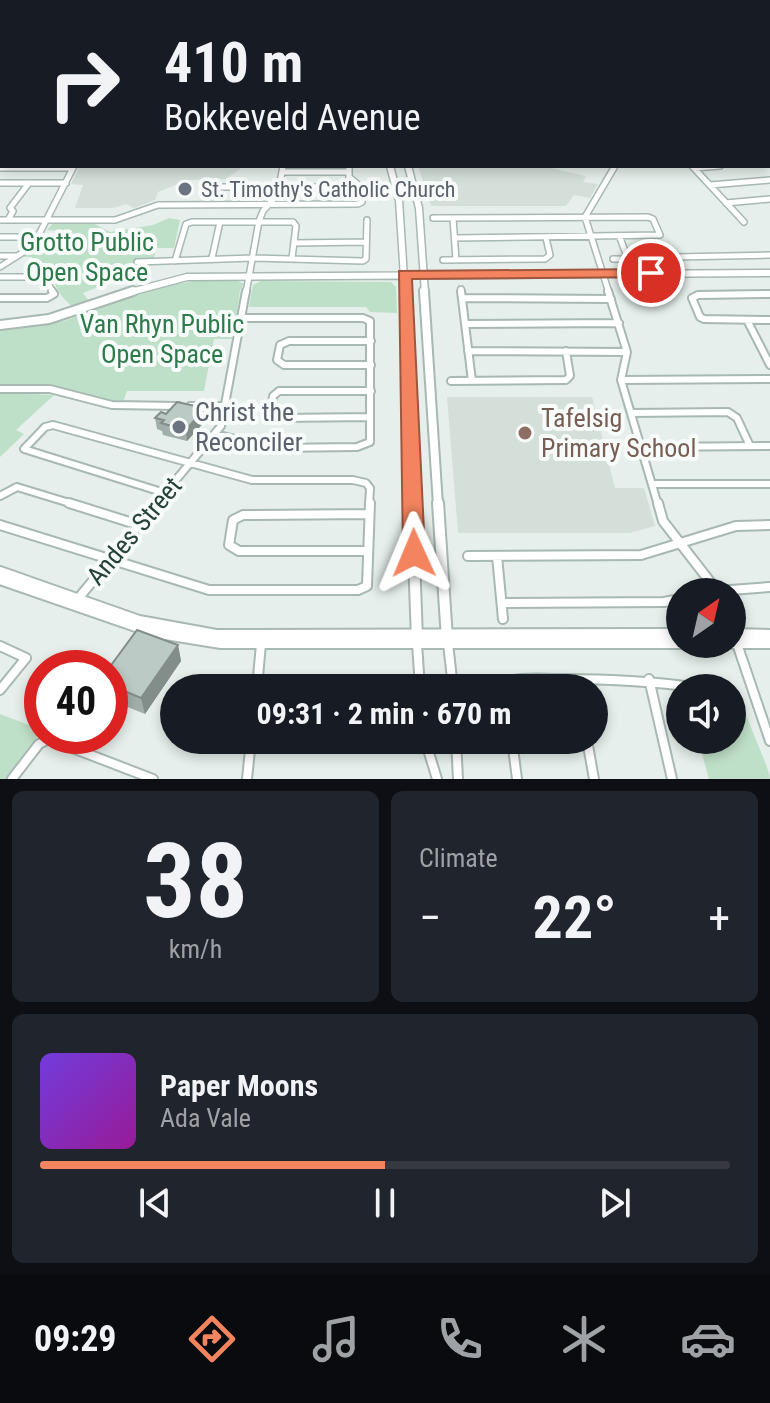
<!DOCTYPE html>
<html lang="en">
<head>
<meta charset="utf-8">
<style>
	:root { --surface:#171b24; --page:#20242c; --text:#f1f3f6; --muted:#9ea1a6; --line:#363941; --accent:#f4845f }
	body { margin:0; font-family:"Roboto Condensed",sans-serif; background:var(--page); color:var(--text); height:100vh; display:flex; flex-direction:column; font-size:30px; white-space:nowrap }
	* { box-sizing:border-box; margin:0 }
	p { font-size:26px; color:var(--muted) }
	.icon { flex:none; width:44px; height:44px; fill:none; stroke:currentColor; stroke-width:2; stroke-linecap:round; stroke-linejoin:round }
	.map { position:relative; height:779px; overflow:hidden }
	.details { display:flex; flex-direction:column; gap:12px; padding:12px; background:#0d0f14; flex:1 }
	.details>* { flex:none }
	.hud { position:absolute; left:0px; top:0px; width:770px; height:168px; box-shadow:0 4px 12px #0003; background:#171b24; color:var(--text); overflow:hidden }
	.needle { width:52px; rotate:34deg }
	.fabs { position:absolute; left:666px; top:578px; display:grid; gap:16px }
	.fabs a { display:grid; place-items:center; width:80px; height:80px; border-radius:50%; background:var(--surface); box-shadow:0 4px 12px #0003; font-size:40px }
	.speed { position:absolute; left:24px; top:650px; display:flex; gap:16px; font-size:40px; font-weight:700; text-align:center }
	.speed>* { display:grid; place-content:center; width:104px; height:104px; border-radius:50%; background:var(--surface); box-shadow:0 4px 12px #0003; line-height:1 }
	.speed .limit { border:12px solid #d22; background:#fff; color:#111 }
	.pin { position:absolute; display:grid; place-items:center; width:68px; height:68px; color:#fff; margin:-34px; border:4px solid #fff; border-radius:50%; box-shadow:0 2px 8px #0007 }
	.me { position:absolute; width:88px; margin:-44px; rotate:359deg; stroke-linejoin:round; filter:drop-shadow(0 0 6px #0008) }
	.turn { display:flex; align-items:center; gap:28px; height:168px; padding:0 32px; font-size:36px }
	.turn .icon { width:104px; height:104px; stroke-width:2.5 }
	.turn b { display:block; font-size:56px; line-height:68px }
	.big { font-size:60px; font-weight:700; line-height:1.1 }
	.details .card { flex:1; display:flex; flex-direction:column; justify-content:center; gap:12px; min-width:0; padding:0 28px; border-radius:12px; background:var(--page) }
	.details .dial { align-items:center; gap:0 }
	.dial b { font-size:104px; line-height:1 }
	.song { display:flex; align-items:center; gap:24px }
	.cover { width:96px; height:96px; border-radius:12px; background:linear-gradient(135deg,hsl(260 70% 55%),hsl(300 70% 35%)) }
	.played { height:8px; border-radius:4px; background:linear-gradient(90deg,var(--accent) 50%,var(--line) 50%) }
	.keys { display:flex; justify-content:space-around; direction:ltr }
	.heat { display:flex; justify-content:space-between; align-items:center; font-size:44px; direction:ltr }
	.details .tiles { flex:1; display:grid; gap:12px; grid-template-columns:1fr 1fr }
	.card:last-child { grid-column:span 2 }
	.trip { position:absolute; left:160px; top:674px; width:448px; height:80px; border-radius:40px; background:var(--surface); box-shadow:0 4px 12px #0003; font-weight:700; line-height:80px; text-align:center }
	.menu { display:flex; height:128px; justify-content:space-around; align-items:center; background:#090b0e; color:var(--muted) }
	.menu .icon { width:56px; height:56px }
	.menu .selected { color:var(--accent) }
	.menu b { font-size:36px; color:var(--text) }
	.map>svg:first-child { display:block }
	.built { fill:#d4dfda }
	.green { fill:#bfe0c8 }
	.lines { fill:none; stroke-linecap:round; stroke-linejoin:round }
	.minor-far3-casing { stroke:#a8b8b2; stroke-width:6 }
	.minor-far2-casing { stroke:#a8b8b2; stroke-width:8 }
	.minor-far1-casing { stroke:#a8b8b2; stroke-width:10 }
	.minor-casing { stroke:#a8b8b2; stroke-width:12 }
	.tertiary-far3-casing { stroke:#a8b8b2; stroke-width:7 }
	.tertiary-far2-casing { stroke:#a8b8b2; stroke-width:9 }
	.tertiary-far1-casing { stroke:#a8b8b2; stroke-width:12 }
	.tertiary-casing { stroke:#a8b8b2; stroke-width:14 }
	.primary-casing { stroke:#c2cac8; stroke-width:4 }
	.minor-far3 { stroke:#fff; stroke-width:4 }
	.minor-far2 { stroke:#fff; stroke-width:5 }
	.minor-far1 { stroke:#fff; stroke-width:6 }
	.minor { stroke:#fff; stroke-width:8 }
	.tertiary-far3 { stroke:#fff; stroke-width:5 }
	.tertiary-far2 { stroke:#fff; stroke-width:6 }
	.tertiary-far1 { stroke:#fff; stroke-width:8 }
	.tertiary { stroke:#fff; stroke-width:10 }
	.primary { fill:#6aa596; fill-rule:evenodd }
	.wall { fill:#a1aea9 }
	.shaded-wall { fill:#838d89 }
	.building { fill:#bbcac4; stroke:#838d89; stroke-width:2 }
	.route { fill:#f4845f; stroke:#9f563e; stroke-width:2 }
	.worship-dot { fill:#6b7280; stroke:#f7fbf9; stroke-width:3 }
	.education-dot { fill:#8d6e63; stroke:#f7fbf9; stroke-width:3 }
	.labels { text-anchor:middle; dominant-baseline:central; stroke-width:8; stroke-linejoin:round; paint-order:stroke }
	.far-worship-label { font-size:22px; fill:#5b616d; stroke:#f7fbf9; text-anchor:start }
	.park-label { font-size:26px; fill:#2d7a4b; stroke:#f7fbf9 }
	.worship-label { font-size:26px; fill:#5b616d; stroke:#f7fbf9; text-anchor:start }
	.education-label { font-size:26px; fill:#785e54; stroke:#f7fbf9; text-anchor:start }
	.street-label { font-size:26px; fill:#24423a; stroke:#f7fbf9 }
</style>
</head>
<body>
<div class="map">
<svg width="770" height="779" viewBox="0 0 770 779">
	<rect width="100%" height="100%" fill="#e6efeb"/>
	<path class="built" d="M80,166H244L226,179L188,180L158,192L155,200L134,208L126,204L113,208H75L83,185L71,184Z
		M418,166H542L586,176L583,182L598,184L590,198L574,195L566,206H431Z
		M447,397H592L615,488H644L655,526L630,533H458Z"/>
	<path class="green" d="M169,218L180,220L174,248H157L153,260H136L131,274L83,293L90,303L75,309C59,295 50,285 57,267H28L32,257H22L35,249L54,247L62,231L47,230L54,222L93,223L110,232L153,225Z
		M200,280H236L244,284L240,290L233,339H214L204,391H127L123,402H112L56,388L0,386V330L64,321L149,289Z
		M261,281L391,282L396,287L397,313L370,312L366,307H249L253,285Z
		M0,393L54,395L16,430L24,434L0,457Z
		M732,709L745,711C749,726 770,769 770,779H709L698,740H732Z
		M0,714L42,730L6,779H0Z"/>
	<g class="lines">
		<g class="minor-far3-casing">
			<path id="minor-far3" d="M123,0L135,2
				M652,0L655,2
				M767,0L770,2
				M150,1L158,2
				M391,2L423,0"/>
		</g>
		<g class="minor-far2-casing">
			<path id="minor-far2" d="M0,154L2,151
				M692,166L744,222
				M0,168H73
				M694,168L720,166
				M282,172H349
				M0,183H66
				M710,185L770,180
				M222,187H361
				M726,203L770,199
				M433,218L648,217L653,219L660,235L455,238
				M453,218L456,260
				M0,220H115L158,205L358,204L362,202L361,187L349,177V166
				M8,220L13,211L10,208L29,183
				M0,237H38
				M620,238L628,259
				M294,243L366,242
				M0,256H15
				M676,257L770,255
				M212,258L220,222
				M613,259L662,260
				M443,260L545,259L550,255L546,238
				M175,261L186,224L192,222H293L296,226L292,258
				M137,262L253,258L363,261L366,259L367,220
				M0,267L33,246L74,166
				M0,277H45L53,293
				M461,289V293
				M246,293L259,221L263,211L278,194L283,166
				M609,293L585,217L615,166"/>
		</g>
		<g class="minor-far1-casing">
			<path id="minor-far1" d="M461,291L472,381
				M608,291L627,352L621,380L658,505
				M770,294L698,295L692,298L700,317L704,319L770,320
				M0,298H47L54,294L52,291
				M462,298L611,299
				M747,320L770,365
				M465,324L619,323
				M371,341H289L280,345L277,360L284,365H371
				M468,351L627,352
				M621,380L770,379
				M451,381L566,380L570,376L566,351
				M0,389H50L112,405L179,406
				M190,406H226
				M631,413L728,412L737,418L750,446
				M370,417L279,418L271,413L273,396L279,391H371
				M215,434L271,448L357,447L370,442V321L363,318H242
				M641,447L770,446
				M653,484H770
				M165,493L24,449L45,427L53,425L252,480H353L366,483L370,488L369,505
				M0,496L17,487L76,505
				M155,505L221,426L246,291"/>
		</g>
		<g class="minor-casing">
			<path id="minor" d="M69,503L139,525
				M658,503L663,521L718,592
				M0,525L209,590H358L367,586L370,503
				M368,551H239L229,545L233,520L243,515L369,514
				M468,556L641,555L736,526L770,525
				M497,556L503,619
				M704,592L770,587
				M77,600L157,503
				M502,603L664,602L680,599
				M732,629L770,741
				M417,643L420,688
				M448,643L453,688
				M0,646L26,658L0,690
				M649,679L672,779
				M257,688L261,644
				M506,688L509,681C525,677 543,679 560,679C606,679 653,681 699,688
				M425,740L437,779
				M456,740L458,779
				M512,740L517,779
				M587,740L594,779
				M12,779L39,744L49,739L153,779
				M247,779L251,740"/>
		</g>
		<g class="tertiary-far3-casing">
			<path id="tertiary-far3" d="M746,0L749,2"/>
		</g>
		<g class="tertiary-far2-casing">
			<path id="tertiary-far2" d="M390,166L399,200L405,293
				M408,166L419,208L425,293
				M127,293L187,277L770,273"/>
		</g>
		<g class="tertiary-far1-casing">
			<path id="tertiary-far1" d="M405,291L412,505
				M424,291L438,505
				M0,325L49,319L133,291"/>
		</g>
		<g class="tertiary-casing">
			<path id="tertiary" d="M412,503L417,639
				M438,503L447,639
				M0,572L139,621L216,635L680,634
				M0,579L153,632L221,643H680
				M732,634L770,635
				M732,643H770"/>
		</g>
		<g class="primary-casing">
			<path id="primary" d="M768,94H770V98H768Z
				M0,121H2V126H0Z"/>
		</g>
		<use href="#minor-far3" class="minor-far3"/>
		<use href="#minor-far2" class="minor-far2"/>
		<use href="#minor-far1" class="minor-far1"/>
		<use href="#minor" class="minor"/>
		<use href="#tertiary-far3" class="tertiary-far3"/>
		<use href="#tertiary-far2" class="tertiary-far2"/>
		<use href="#tertiary-far1" class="tertiary-far1"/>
		<use href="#tertiary" class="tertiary"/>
		<use href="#primary" class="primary"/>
	</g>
	<path class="wall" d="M166,414L207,419L187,441L163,435L162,431L157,429L155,418Z
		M178,645L181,661L145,714L110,700V668Z"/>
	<path class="shaded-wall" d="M205,408L207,419L187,441L186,430Z
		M178,645L181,661L145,714L141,698Z"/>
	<path class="building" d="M177,402L205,408L186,430L161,423L164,420L155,418L161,412L166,414Z
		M137,630L178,645L141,698L110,685L109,668Z"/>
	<path class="route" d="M651,269L656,270V277L412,279L425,553L422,558H406L403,553L399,271Z"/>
	<g class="worship-dot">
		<circle cx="185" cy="189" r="8"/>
		<circle cx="179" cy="427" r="8"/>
	</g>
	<circle class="education-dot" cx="525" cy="433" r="8"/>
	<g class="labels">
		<g class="far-worship-label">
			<text x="201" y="189">St. Timothy's Catholic Church</text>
		</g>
		<g class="park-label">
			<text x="87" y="242">Grotto Public<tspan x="87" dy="30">Open Space</tspan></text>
			<text x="162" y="324">Van Rhyn Public<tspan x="162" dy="30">Open Space</tspan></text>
		</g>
		<g class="worship-label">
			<text x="195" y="412">Christ the<tspan x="195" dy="30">Reconciler</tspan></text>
		</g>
		<g class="education-label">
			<text x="541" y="418">Tafelsig<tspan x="541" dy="30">Primary School</tspan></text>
		</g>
		<g class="street-label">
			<text transform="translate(134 531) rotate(-50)">Andes Street</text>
		</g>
	</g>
</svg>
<div class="fabs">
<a><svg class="needle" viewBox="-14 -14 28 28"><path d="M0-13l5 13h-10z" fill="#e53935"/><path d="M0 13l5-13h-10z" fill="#9ea1a6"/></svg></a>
<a><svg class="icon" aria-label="sound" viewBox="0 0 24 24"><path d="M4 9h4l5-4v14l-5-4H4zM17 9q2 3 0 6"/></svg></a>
</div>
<div class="speed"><div class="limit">40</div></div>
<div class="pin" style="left:651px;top:273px;background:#d93025"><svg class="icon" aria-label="arrive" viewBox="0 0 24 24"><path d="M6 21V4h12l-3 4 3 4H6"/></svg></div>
<svg class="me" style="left:414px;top:553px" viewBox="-20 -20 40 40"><path d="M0-17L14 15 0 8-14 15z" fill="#f4845f" stroke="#fff" stroke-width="4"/></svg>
<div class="trip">09:31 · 2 min · 670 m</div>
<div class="hud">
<div class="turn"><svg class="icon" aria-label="right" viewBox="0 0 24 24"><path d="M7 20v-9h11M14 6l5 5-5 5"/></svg><div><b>410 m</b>Bokkeveld Avenue</div></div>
</div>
</div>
<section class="details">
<div class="tiles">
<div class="card dial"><b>38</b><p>km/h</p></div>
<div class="card"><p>Climate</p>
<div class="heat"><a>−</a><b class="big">22°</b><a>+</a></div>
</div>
<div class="card">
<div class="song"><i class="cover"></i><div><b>Paper Moons</b><p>Ada Vale</p></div></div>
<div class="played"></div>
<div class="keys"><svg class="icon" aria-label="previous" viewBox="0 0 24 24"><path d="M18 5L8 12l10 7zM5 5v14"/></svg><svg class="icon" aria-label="pause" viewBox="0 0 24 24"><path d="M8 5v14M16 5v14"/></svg><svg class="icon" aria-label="next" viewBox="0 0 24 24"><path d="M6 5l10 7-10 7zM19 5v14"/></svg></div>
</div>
</div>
</section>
<nav class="menu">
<b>09:29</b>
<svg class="icon selected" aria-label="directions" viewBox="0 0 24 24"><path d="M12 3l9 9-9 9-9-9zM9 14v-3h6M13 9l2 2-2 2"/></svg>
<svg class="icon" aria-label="music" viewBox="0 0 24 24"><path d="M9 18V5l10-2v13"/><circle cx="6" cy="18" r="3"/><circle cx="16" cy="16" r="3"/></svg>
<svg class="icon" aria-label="phone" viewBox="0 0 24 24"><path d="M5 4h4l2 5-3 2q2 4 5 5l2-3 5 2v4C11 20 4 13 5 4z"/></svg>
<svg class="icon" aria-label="climate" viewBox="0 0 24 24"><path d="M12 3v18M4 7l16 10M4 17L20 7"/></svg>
<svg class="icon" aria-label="car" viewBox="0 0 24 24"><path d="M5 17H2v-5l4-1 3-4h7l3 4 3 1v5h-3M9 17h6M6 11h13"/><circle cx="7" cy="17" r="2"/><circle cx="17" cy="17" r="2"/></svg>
</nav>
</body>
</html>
